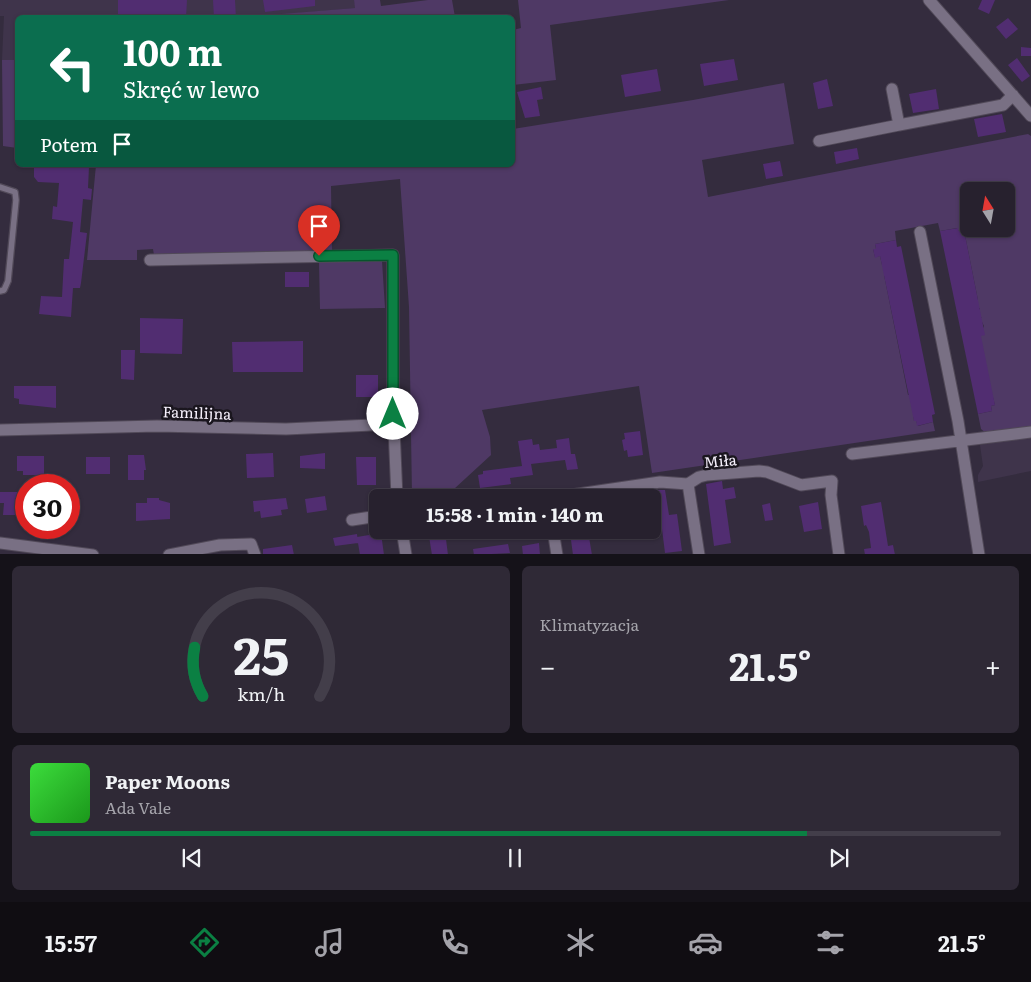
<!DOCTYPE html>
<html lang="pl">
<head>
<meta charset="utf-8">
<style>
	:root { --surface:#27212e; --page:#2f2936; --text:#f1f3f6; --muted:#a4a3aa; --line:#433e4a; --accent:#0b8043 }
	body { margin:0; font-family:Literata,serif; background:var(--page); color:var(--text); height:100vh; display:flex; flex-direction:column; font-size:19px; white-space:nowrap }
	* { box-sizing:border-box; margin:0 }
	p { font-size:16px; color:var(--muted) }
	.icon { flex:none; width:28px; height:28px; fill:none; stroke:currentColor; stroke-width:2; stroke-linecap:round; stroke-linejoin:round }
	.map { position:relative; height:554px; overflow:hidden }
	.details { display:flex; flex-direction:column; gap:12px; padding:12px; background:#151219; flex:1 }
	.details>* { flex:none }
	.banner { position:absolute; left:15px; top:15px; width:500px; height:152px; border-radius:8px; box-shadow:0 1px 4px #0004,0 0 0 1px var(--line); background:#0b6e4f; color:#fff; overflow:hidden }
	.needle { width:32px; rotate:349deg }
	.buttons { position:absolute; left:960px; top:182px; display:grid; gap:10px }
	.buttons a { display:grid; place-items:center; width:55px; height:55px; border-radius:8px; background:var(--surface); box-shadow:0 1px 4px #0004,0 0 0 1px var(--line); font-size:25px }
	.speed { position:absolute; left:15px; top:474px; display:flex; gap:10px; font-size:25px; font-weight:700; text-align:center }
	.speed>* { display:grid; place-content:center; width:65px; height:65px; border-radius:50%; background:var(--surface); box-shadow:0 1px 4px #0004,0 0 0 1px var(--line); line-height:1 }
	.speed .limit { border:8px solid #d22; background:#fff; color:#111 }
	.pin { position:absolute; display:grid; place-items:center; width:42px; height:42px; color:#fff; margin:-51px -21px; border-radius:50% 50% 50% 0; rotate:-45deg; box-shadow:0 0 5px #0007 }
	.pin .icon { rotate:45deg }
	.me { position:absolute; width:55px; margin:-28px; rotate:0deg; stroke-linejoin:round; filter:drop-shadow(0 0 4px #0008) }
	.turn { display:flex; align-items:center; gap:18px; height:105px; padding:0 25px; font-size:22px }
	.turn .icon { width:65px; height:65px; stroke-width:2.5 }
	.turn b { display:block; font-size:35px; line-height:42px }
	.then { display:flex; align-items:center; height:48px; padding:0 25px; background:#0003; gap:10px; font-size:19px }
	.big { font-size:38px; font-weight:700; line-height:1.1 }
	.details .tile { flex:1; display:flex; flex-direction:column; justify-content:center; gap:8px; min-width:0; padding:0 18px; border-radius:8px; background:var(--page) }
	.details .dial { align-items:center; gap:0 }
	.dial svg { height:130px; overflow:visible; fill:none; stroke:var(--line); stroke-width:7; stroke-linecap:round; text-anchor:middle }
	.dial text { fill:var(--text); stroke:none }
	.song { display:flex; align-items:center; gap:15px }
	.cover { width:60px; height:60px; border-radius:8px; background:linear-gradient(135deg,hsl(120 70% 55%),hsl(120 70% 35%)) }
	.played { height:5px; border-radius:2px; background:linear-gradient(90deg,var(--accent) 80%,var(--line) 80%) }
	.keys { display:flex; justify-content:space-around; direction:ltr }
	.heat { display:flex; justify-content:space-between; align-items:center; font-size:28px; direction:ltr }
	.details .tiles { flex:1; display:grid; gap:12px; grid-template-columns:1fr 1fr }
	.tile:last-child { grid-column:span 2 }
	.trip { position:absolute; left:369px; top:489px; width:292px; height:50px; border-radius:8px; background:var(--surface); box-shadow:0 1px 4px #0004,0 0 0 1px var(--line); font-weight:700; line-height:50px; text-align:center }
	.dock { display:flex; height:80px; justify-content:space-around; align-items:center; background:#100d12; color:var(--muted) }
	.dock .icon { width:35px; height:35px }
	.dock .on { color:var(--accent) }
	.dock b { font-size:22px; color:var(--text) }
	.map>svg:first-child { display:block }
	.built { fill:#3f344b }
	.green { fill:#4f3965; fill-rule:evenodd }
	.building { fill:#512d71 }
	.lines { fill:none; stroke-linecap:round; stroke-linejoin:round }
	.service-casing { stroke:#514958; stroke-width:8 }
	.minor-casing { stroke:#514958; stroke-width:13 }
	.service { stroke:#797084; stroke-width:5.5 }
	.minor { stroke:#797084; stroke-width:11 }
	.route-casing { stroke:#07532c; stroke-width:12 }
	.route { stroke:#0b8043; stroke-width:9 }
	.labels { text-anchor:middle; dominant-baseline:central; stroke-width:5; stroke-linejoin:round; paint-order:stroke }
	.street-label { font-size:15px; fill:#f7f1fd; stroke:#1a161e }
</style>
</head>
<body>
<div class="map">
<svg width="1031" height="555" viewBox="0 0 1031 555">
	<rect width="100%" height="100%" fill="#342c3e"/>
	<path class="built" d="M0,0H354L356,8L244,18H18L17,60H2L4,16H0Z
		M1031,437V471L978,482V475L983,466L980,445Z"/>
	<path class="green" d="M354,0H380L381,6L428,0H452L455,17H244L355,8Z
		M518,0H729L550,25L556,80L513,85V30L521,28Z
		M2,60H17V148L3,146Z
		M784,83L794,144L702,160L708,197L1028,134L1031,136V426L987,434L981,429L978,414L992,411L991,406L995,405L978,341L984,326L980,318L982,317H980V308H978L976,301L978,300L964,230L958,231L957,228L940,231L938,223L895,231L896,240L875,244L876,249H873L875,257L880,256L882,265H884V275L908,395H911L914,421H916L918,426L933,422L935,431L652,473L639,386L482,410L490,437L491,455L454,489V498L412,496L409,307L400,179L331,186L332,253L154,255L153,249L137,250V260H87L96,165H512L513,129L693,100ZM969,191H1006V229H969Z
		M382,261L385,308L320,309L319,262Z"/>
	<path class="building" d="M118,0H187L186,18H118Z
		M213,0H235L236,18H214Z
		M263,0H315V6L265,12Z
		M982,0H995L989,14L978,9Z
		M1008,18L1018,29L1006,39L996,27Z
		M1021,47L1031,48V56H1021Z
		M1017,58L1030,76L1022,82L1008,65Z
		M734,59L738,80L704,86L700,64Z
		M657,69L661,91L625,97L621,75Z
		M827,79L833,106L818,109L813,83Z
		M541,87L543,99L537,100L540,116L525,118L517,92Z
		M936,89L939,109L913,113L909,94Z
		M1002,114L1006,132L978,137L974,119Z
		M857,148L859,159L836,164L834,152Z
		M780,161L783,176L766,179L763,164Z
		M34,165L89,167L88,188L92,189L91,200L83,199L80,232L87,233L81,283L80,288H73L71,317L39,314L41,296L62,297L64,259H69L73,222L52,219L53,206L57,207L59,183L38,182L34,177Z
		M958,228V231L964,230L985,335L981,336L995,405L991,406L992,411L978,414L940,231Z
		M896,240L897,247L901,246L935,414L932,415L933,422L917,426L916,421H914L880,256L875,258L873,249H876L875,244Z
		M285,272H309V287H285Z
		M140,318L183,319L182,354L140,353Z
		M303,341V372H233L232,342Z
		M121,350H135L134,380L121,379Z
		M356,375H378V397H356Z
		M14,386H56V408L19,404V399L14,398Z
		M640,431L643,455L628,457L627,450L624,451L622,440L625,439L624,433Z
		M569,438L571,454H575L578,469L567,470L565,460L531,464L533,475L510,478L511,484L480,488L478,475L483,474V471L522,466L518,441L532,439L533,445L539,444L540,450L557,448L556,440Z
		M273,453L274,477L247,478L246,454Z
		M325,453V469L300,468V456Z
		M128,455H144L146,470H144V480H128Z
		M17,456H44V475H23V471H17Z
		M86,457H110V474H86Z
		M356,457H376V485H357Z
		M722,481L723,489L734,487L736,498L725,500L731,543L714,546L706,484Z
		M657,490H665L669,515L677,514L682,551L665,553L659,505L652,506V494L658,493Z
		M0,492H26V515H3L4,503H0Z
		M325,496L327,510L307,513L305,499Z
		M147,498H159V500L170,503V519L136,521V503H147Z
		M286,498L288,509L281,510L282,515L261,518L260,511L254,512L253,501Z
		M818,502L822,529L804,532L799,506Z
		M881,502L888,546L893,545L895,555H865L864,549L871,548L869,532L866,525L864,526L861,506Z
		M770,503L773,520L765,521L762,505Z
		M428,530H448L449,539H446L448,555H432Z
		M381,533L384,555H360L357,537Z
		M357,534L358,543L335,546L333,538Z
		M589,537L592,555H573L571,540Z
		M539,543L540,555H523L522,546Z
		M508,544L510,553L474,555L473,549Z
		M292,545L294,555H263V549Z"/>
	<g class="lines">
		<g class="service-casing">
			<path id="service" d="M0,187L15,192L16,200L8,281L4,290L0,291"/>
		</g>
		<g class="minor-casing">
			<path id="minor" d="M929,0L1031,116
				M892,89L899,125L1003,105L1013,95
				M819,141L899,125
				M920,232L958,421L979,555
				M150,260L393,255V404L397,498
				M0,430L157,426L286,429L393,424
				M852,454L1031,432
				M688,484L699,555
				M516,498H546
				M551,498L660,482L688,484L699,477L707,475L759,471L767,472L801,485L832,481L831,495L839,555
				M352,520L378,516
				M402,530L406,555
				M553,530L557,555
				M0,543L93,555
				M169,555L220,545L251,544L255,555"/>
		</g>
		<use href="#service" class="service"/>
		<use href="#minor" class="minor"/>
	</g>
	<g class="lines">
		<g class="route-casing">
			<path id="route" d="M319,256L393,255V414"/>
		</g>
		<use href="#route" class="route"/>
	</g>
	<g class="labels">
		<g class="street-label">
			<text transform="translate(197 412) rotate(2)">Familijna</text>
			<text transform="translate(720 460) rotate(-5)">Miła</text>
		</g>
	</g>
</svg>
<div class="buttons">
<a><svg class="needle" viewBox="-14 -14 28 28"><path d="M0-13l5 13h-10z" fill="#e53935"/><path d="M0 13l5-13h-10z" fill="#a4a3aa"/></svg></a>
</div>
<div class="speed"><div class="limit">30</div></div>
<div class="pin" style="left:319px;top:256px;background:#d93025"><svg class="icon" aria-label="arrive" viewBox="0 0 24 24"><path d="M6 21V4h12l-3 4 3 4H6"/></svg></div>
<svg class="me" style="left:393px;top:414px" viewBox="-20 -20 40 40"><circle r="19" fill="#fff"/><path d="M0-13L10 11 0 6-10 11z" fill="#0b8043"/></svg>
<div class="trip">15:58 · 1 min · 140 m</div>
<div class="banner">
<div class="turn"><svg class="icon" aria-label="left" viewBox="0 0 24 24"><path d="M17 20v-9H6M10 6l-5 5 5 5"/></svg><div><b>100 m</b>Skręć w lewo</div></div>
<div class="then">Potem<svg class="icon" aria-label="arrive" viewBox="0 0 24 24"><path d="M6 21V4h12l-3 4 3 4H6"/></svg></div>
</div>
</div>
<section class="details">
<div class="tiles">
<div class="tile dial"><svg viewBox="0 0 100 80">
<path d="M14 69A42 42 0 1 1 86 69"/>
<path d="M14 69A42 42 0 0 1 9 39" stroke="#0b8043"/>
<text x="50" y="56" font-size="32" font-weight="700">25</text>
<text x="50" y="72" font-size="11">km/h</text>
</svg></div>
<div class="tile"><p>Klimatyzacja</p>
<div class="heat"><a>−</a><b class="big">21.5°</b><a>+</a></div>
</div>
<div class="tile">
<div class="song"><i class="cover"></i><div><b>Paper Moons</b><p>Ada Vale</p></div></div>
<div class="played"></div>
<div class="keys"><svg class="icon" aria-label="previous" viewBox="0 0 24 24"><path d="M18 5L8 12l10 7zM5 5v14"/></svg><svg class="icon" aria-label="pause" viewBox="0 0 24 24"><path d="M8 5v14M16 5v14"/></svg><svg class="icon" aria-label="next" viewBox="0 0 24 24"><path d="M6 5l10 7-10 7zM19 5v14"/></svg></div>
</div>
</div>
</section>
<nav class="dock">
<b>15:57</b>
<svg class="icon on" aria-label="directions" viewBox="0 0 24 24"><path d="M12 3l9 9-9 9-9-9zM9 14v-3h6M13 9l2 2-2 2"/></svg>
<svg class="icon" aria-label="music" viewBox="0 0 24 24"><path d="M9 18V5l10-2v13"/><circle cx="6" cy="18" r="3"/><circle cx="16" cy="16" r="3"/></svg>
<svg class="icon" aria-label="phone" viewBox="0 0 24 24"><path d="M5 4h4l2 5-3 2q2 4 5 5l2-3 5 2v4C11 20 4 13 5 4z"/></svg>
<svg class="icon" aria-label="climate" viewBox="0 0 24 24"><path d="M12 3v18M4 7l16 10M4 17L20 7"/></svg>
<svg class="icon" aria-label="car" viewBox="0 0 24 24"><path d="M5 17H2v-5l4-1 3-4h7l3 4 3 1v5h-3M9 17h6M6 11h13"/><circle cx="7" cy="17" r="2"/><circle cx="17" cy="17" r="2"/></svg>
<svg class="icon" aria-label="filters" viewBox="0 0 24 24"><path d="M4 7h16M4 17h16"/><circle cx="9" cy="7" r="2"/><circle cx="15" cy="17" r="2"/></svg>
<b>21.5°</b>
</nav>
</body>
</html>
